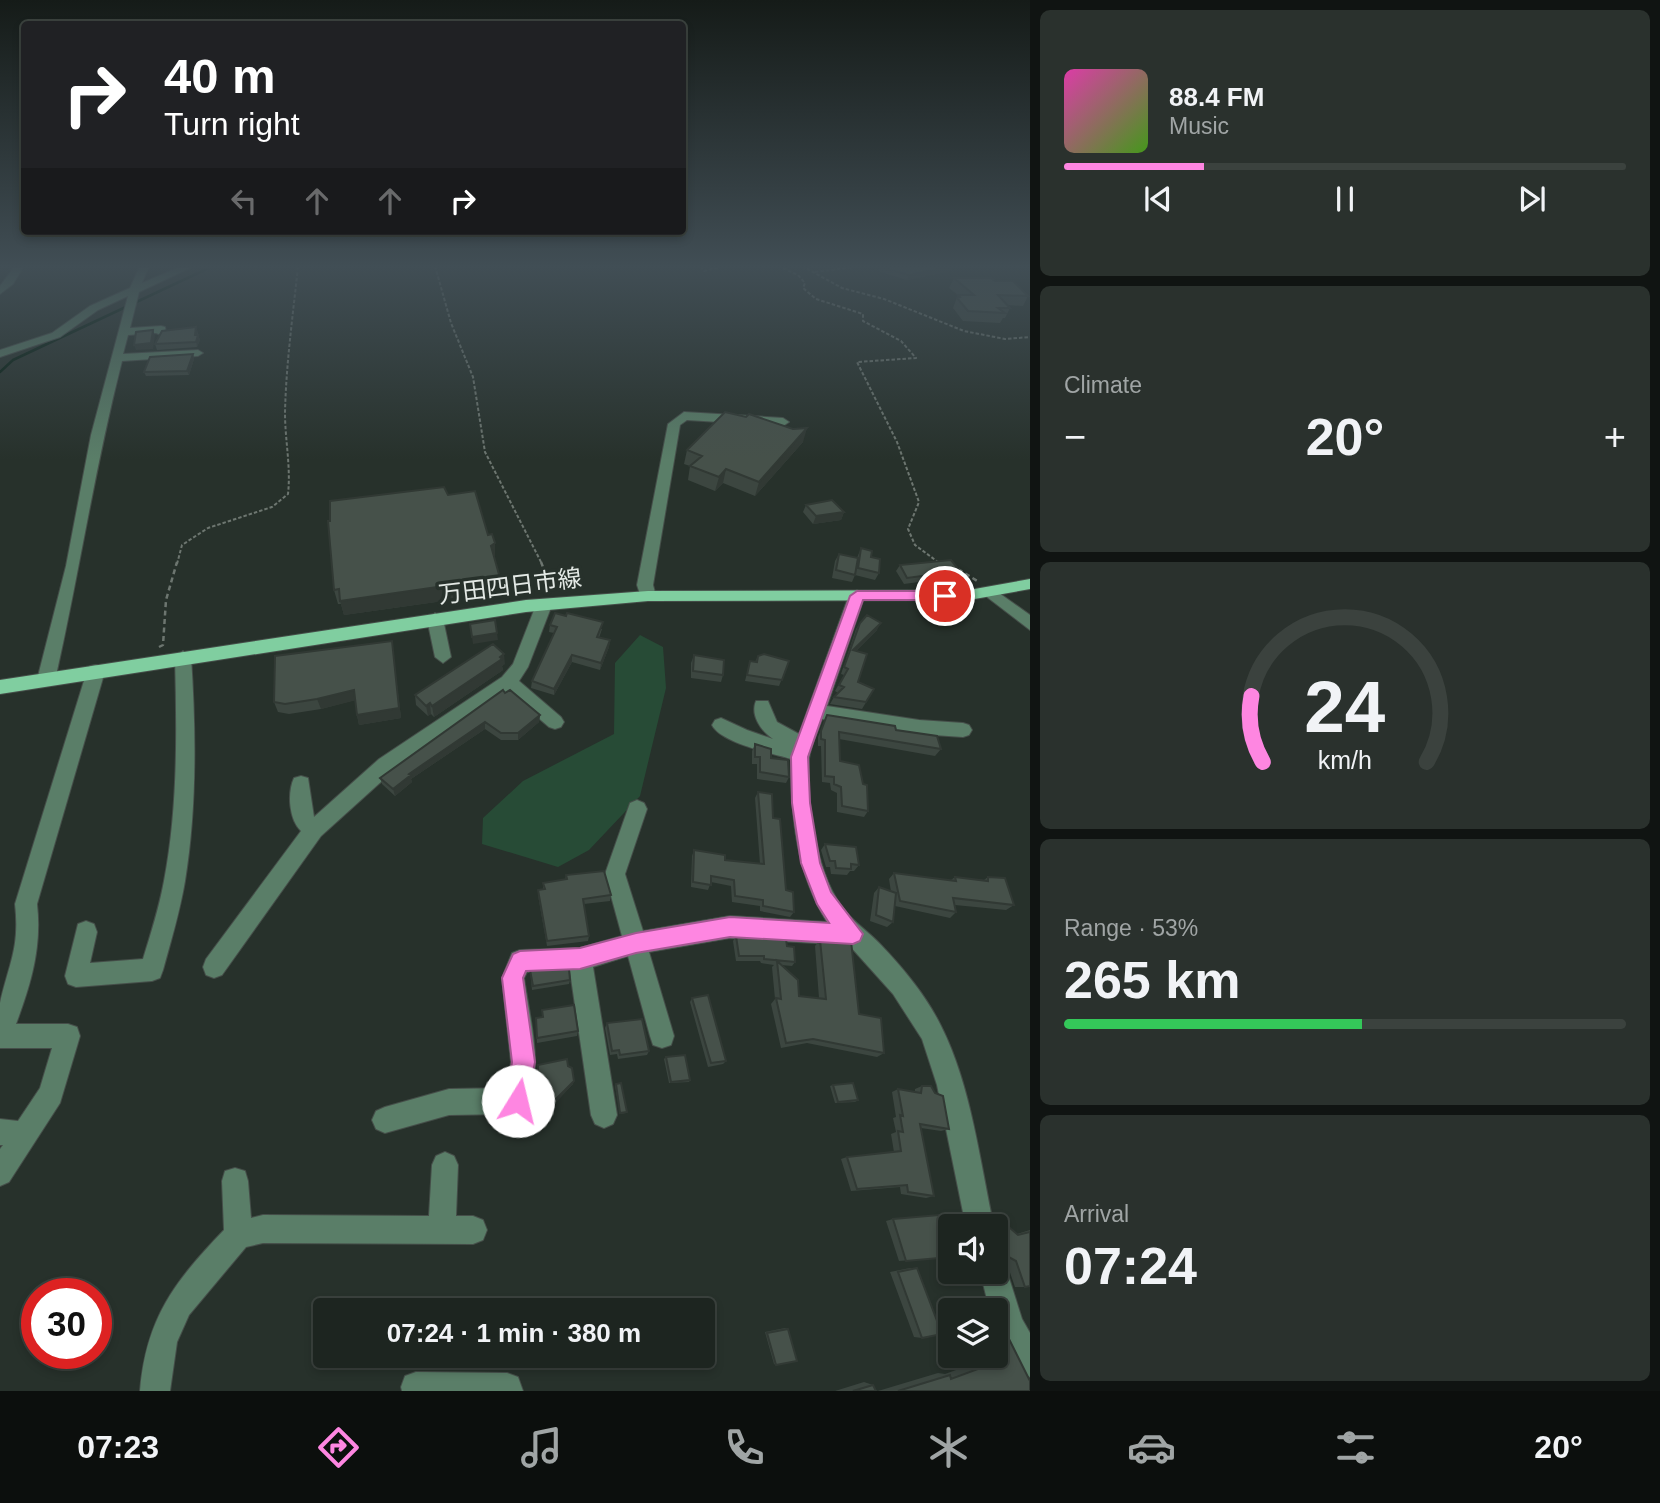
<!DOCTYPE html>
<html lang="en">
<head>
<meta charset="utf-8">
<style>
	:root { --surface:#1d2520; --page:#2a312d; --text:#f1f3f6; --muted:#a0a5a5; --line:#3b423e; --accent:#fe86e1 }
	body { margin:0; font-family:Helvetica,"Noto Sans JP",sans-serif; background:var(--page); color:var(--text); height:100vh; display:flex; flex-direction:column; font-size:26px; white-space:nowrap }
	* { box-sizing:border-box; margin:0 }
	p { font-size:23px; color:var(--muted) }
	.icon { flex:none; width:38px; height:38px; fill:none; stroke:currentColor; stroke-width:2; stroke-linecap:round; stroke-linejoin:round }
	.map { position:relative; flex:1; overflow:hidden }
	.drawer { display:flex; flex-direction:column; gap:10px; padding:10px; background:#101412; width:630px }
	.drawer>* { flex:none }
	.hud { position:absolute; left:21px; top:21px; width:665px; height:214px; border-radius:7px; box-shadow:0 4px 10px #0003,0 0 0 2px var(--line); background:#202124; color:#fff; overflow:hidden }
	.controls { position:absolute; left:938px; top:1214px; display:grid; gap:14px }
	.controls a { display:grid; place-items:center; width:70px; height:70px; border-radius:7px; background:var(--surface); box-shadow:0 4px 10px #0003,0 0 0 2px var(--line); font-size:35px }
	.speed { position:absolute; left:21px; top:1278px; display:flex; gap:14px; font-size:35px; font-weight:700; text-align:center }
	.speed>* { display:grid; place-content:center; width:91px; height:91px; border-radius:50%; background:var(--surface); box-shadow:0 4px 10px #0003,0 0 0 2px var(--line); line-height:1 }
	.speed .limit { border:10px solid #d22; background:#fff; color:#111 }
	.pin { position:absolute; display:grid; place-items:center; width:60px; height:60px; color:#fff; margin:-30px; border:4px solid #fff; border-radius:50%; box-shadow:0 2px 7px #0007 }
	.me { position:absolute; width:77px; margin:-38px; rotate:9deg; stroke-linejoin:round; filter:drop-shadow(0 0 5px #0008) }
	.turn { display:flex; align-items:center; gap:24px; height:147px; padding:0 28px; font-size:32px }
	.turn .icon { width:91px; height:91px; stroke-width:2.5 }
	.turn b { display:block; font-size:49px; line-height:60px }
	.lanes { display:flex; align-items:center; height:66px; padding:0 28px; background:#0003; justify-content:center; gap:35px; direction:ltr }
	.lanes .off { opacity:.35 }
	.big { font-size:52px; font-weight:700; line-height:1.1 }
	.drawer .widget { flex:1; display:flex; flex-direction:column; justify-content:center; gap:10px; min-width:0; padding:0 24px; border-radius:10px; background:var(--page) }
	.drawer .dial { align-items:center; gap:0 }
	.dial svg { height:182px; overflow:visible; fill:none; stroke:var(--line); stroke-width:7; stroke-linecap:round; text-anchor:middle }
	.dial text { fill:var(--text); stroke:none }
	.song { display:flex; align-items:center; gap:21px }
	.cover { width:84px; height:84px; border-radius:10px; background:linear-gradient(135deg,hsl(320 70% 55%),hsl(100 70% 35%)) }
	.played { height:7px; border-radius:4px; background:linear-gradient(90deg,var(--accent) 25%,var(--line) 25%) }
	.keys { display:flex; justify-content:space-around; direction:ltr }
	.heat { display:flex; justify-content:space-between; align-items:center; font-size:38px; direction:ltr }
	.charge { height:10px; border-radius:5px; background:linear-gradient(90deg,#34c759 53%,var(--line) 0) }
	.trip { position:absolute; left:313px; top:1298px; width:402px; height:70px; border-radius:7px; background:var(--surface); box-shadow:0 4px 10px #0003,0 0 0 2px var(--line); font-weight:700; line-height:70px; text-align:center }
	.dock { display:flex; height:112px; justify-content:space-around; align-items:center; background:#0c0f0d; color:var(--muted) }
	.dock .icon { width:49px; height:49px }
	.dock .active { color:var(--accent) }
	.dock b { font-size:32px; color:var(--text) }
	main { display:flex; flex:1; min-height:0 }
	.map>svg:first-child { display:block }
	.green { fill:#274b36 }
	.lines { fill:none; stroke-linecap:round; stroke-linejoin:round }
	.stream { stroke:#001b0c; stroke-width:2.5 }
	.minor-casing { stroke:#454e49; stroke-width:2 }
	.major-casing { stroke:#454e49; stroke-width:2 }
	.path-far1 { stroke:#6d7670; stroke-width:2; stroke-dasharray:3.5 2; stroke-linecap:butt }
	.path { stroke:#6d7670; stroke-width:2.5; stroke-dasharray:5 3.5; stroke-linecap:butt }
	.minor { fill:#5a7e68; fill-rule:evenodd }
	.major { fill:#80cea0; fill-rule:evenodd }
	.wall { fill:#3c4640 }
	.shaded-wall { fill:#313934 }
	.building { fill:#46514a; stroke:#313934; stroke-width:2 }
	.route { fill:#fe86e1; stroke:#a55792; stroke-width:2 }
	.labels { text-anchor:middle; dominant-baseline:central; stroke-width:7; stroke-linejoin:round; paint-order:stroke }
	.street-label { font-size:24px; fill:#e3e9e5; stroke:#27312b }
</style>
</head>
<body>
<main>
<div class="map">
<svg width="1030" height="1391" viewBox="0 0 1030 1391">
	<rect width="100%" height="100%" fill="#27312b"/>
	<path class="green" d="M640,635L663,647L666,688L640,796L589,850L558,867L482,844L483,818L523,781L614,734L615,663Z"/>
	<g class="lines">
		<path class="stream" d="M0,372L13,360L213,266"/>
		<g class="minor-casing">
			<path id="minor" d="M15,266H24L13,284L0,294V286Z
				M140,266H149L142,283L182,266H194L139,292L130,328L161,326L165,327L166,332L161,335L156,333L128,335L123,354L198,350L203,353L198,356L122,361C95,466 79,574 55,680L52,685H40L37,680L66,566L91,435L128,296L98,310L60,337L0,357V350L52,333L90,306L130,288Z
				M684,412L783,418L789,422L783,426L687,420L680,425L653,585L656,596L648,601L642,600L637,585L668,424Z
				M992,588L1030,615V630L987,597L984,593Z
				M857,590L865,595L827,706L919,720L963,723L969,725L972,730L969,735L963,737L919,734L822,719C818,731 810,747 809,759C807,805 816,877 846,912C856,924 870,933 881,945C903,968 927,997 941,1026C971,1085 980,1162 994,1227H966L937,1085L922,1039L893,994L849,945L730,938L649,952L674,1036L671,1045L662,1048L653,1045L650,1036L628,956L593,967L617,1115L613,1124L604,1128L595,1124L591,1115L570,971L527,972L524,978C530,1020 544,1069 527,1110L518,1114L449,1115L385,1133L376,1129L372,1120L376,1111L385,1107L449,1089L507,1088L511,1062L502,978L512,953L520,950L580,948L622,936L605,874L630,803L637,800L644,803L647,809L625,874L643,931L730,916L827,922C796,872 791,817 791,759C771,753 721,743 712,725L715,720L721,718L747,730L773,739C761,731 750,715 756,701H768L777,722L799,734L849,595Z
				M544,599L552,605L528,667L519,681L561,717L564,722L561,727L555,729L549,727L507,691L393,771L321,836L222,975L214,978L206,975L203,967L206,959L301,831C289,820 287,793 294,778L301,776L308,778L314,817L379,759L502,677L513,664L536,605Z
				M435,613L443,619L451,657L443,663L435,657L427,619Z
				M183,651L191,657C196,731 197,808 185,881C180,911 171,941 163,970L160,978L152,981L76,987L68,984L65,976L78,924L86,921L94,924L97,932L90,963L143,959C151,933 159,908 164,881C178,808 177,732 175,657Z
				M96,665L102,666L105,671L37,904C42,947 31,984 16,1024H68L77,1027L80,1036L60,1103L9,1182L0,1186V1149L3,1145H0V1119L18,1121L40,1088L52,1048H0C0,1034 0,1017 0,1003C9,963 20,948 15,904L87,671L90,666Z
				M445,1152L454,1156L458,1165L456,1216H473L483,1220L487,1230L483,1240L473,1244L263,1243L246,1247L189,1315L177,1342L170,1391H140C146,1318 175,1281 224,1230L222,1181L225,1171L235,1168L245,1171L248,1181L251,1218L263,1215L429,1216L432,1165L436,1156Z
				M996,1258L1004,1262L1022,1319L1030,1333V1377C1008,1368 996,1334 996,1311H990L980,1272H996Z
				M416,1372L507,1373L518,1377L523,1391H402L401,1387L405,1376Z"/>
		</g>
		<g class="major-casing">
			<path id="major" d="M1030,579V589L969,600L648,601L526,612L0,694V680L526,600L648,591L969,590Z"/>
		</g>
		<path class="path-far1" d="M435,266L451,323L473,377L485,452L542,564
			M701,266L704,271L724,266
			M778,266L798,275L805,283L803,288L816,299L863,314V321L901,341L916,358L857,362L897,442L919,502L908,529L915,545L938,562
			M802,266L842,288L884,299L964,331L1005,339L1030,337
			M815,272L862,266
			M177,564L182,545L208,528L272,507L288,494C291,467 285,440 285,413C286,364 293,315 298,266"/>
		<path class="path" d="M541,562L552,590
			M958,569L979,582
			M159,647L163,645L166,600L177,562"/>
		<use href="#minor" class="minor"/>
		<use href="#major" class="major"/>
	</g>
	<path class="wall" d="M1013,266H1030V268H1018Z
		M880,267L951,271L907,280L878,271Z
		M954,278L995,281L1028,296L1023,306L1007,305L1010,308L1005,318H1003L1000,323L963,321L953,308L958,295L949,288Z
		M198,332V335L200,340L197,347L157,350L155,344Z
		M193,354L194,359L189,375L146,376L144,372Z
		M803,442L755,496L723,483L715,491L688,480L690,466L684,464L687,450Z
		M448,495L488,535L495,558H494L500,593L344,615L341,604H338L334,590Z
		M806,505L844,512L841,520L813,524L803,512Z
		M861,548L871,557L879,573L875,580L855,575L852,582L832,578L835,561L839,554L857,558Z
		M900,565L960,571L956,577L904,584L896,571Z
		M860,623L877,630L856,651L858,682L874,689L862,709L830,704L834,697L838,693L835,691L844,675L841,674L856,629Z
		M550,625L602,629L599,638L610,640L609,647L600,670L572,662L554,695L531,688L532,681L554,633L549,632Z
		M393,651L401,718L359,725L357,715L355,700L321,709L289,714L278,712L274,702Z
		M694,655L723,675L721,682L691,678V663Z
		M758,656L789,661L779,686L745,681L750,661L755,662Z
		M505,664L502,666L503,670L434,717L431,714L428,716L416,705L415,695Z
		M505,693L540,715L539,722L518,740H501L485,729L411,779L412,782L395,796L382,784L380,778Z
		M827,715L896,730L941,749L935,756L839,739L840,761L868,811L864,817L837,812V793L831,790L830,783L822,782L821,746H818V737Z
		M755,744L771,758L789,777L786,783L757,779V764H752V751Z
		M758,792L773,818L786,890L794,912L790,917L760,911V906L732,902L731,886L711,882L708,890L691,887L692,856L694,850L725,860L760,864L755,798Z
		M825,844L859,865L854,871H850L847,875L831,874L830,867H826L821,850Z
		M894,873L951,880L955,877L984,880L988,877L1014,905L1006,910L955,905L956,912L950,918L895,906L893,922L887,927L870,921L874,893L879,887L891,892L889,879Z
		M566,875L611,895L610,901L584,904L589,936L588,941L547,946L538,895V890L543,889V883L565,880Z
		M736,936L787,946L795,962L792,966L781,965L799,996L819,998L815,946L820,940L859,1014L884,1053L877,1057L807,1043L781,1048L771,1004L775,999L772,967L774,965L761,963L760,961H736L733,941Z
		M530,970L570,980L569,984L532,990Z
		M692,998L726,1061L723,1064L708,1067L690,1002Z
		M542,1010L578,1031L577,1036L537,1043L536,1023L542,1017Z
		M607,1023L649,1051L647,1055L618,1059L617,1054L610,1055L605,1028Z
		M666,1057L690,1080L689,1082L669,1083L664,1059Z
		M538,1065L568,1066L574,1081L573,1084L556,1102L537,1105Z
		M616,1084L627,1112L626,1113L620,1114L615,1086Z
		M833,1085L858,1100L855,1102L835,1103L830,1086Z
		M922,1086L949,1129L941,1131L921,1128L934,1196L926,1198L901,1194L900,1187L851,1191L841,1159L847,1157L894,1152L891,1134L896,1132L893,1118L896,1117L892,1092L898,1089L915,1092V1089Z
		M893,1219L950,1257L899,1261L886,1221Z
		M1010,1228L1017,1234L1030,1230V1286L1025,1287H1015L1006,1261L996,1256V1231Z
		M910,1268H917L922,1338L914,1337L890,1272Z
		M785,1328L788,1329L776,1365L774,1364L765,1332Z
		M996,1336L1008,1337L1030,1391H878L938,1373L945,1374L984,1360L982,1356H996Z
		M864,1382L873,1385L876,1391H835Z"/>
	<path class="shaded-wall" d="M953,266L951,271L907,280L909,275Z
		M196,327L198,332L197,337L198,335L200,340L197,347L195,335Z
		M153,330L155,336L153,349L136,350L134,345Z
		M193,354L194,359L189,375L187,371Z
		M807,428L803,442L755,496L759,482Z
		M726,469L723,483L715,491L719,477Z
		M844,512L841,520L813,524L816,516Z
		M495,543V558L491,561V546Z
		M500,578V593L344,615L340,601Z
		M881,623L877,630L850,657L853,650Z
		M497,633L498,640L473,644L472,637Z
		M610,640L609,647L600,670L601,663Z
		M392,641L401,718L359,725L357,715Z
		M504,654L505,664L502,666L503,670L434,717L432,706Z
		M572,655V662L554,695V689Z
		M354,690L357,700L321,709L317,699Z
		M430,703L431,714L428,716L426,706Z
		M540,715L539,722L518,740V733Z
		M485,722V729L411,779L412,782L395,796L393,789L409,774Z
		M574,1081L573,1084L556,1102V1099Z"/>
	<path class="building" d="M881,266H953L909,275L880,267Z
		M954,278H991L995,281H1013L1028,296L998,295L1010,308H998L1005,313L968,311L957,298L960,297L958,295H974Z
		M196,327L195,335H198L196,342L155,344L162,331Z
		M153,330L151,343L134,345L136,332Z
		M193,354L187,371L144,372L150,357Z
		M725,412L746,417L749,414L793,429L807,428L759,482L726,469L719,477L690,466L702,456L687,450Z
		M444,487L448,495L475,491L488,535L492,534L495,543L491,546L500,578L340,601L339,589L334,590L328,521H330V501Z
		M832,500L844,512L816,516L806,505Z
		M861,548L872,551L871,557L880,559L879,573L858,568Z
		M839,554L858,558L855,575L836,570Z
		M951,560L960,571L907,578L900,565Z
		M555,613L566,616L567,613L603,622L597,637L610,640L601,663L572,655L554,689L532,681L557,627L550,625Z
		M867,615L881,623L853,650L867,654L858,682L874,689L866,702L834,697L844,687L839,685L848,669L844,667L860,623Z
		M495,620L497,633L472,637L470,624Z
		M392,641L399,708L357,715L354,690L317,699L285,704L274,702L275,656Z
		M493,644L504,654L500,657L502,659L432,706L430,703L426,706L415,695Z
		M764,654L789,661L782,680L747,675L750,661L757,662L758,656Z
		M694,655L724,660L723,675L693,671Z
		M503,690L505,693L510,690L540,715L518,733H501L485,722L409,774L411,775L393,789L380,778Z
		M827,715L895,726L896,730L937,736L941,749L839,732L840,761L859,765L863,784L867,785L868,811L842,806L841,787L834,784V777L825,776V740L821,739V731Z
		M755,744L771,749V758L788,760L789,777L760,772V757H755Z
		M758,792L772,794L773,818L780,819L786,890L793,892L794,912L763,906V900L735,896L734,880L711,876V885L693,882L694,850L725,855V860L764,864Z
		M825,844L856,847L859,865L851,864V869L836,868L835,861H830Z
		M604,871L611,895L583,899L589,936L547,941L538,890L545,889L543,883L567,879L566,875Z
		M894,873L956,881L955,877L988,881V877L1005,878L1014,905L953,898L956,912L900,901Z
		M879,887L896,893L893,922L876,915Z
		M736,936L786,939L787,946L794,947L795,962L764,959V956H739Z
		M820,940L851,941L859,1014L881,1018L884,1053L813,1039L786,1043L776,998L781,999L777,961L798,980L799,996L826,999Z
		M569,969L570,980L533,986L530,970Z
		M708,995L726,1061L711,1063L692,998Z
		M574,1005L578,1031L537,1038L536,1018L543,1017L542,1010Z
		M642,1019L649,1051L620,1055L619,1050L612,1051L607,1023Z
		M685,1055L690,1080L671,1082L666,1057Z
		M567,1059L568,1066L572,1068L574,1081L556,1099L537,1102L538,1065Z
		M621,1083L627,1112L620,1113L616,1084Z
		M853,1083L858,1100L838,1102L833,1085Z
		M922,1086H931L935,1093L943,1096L949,1129L920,1124L934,1196L908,1192L907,1185L857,1189L847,1157L901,1151L898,1131L903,1132L900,1115L903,1116L898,1089L921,1093Z
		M939,1215L950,1248V1257L906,1261L893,1219Z
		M1010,1228L1018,1235L1030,1232V1286L1025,1287L1016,1261L1005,1255L996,1236V1232Z
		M917,1268L942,1334L922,1338L898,1272Z
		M788,1329L797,1361L776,1365L767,1333Z
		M1008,1337L1030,1381V1391H898L950,1375L951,1379L997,1362L994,1356H996V1341Z
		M873,1385L876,1391H853Z"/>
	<linearGradient id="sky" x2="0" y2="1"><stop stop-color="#151b18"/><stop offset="0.58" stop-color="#414e55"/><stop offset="1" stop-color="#414e55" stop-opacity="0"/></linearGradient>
	<rect width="1030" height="460" fill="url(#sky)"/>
	<path class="route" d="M857,591H945L952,596L945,600H863L808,757L810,803L820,863L831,892L863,934L860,941L853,944L730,937L636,953L580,969L526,971L523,978L535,1062L526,1109L518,1112L509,1109L506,1101L512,1062L502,978L513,954L520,951L580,948L636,933L730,917L829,923L817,904L801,863L792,803L791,757L850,596Z"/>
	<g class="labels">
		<g class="street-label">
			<text transform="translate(510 586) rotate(-7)">万田四日市線</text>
		</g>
	</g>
</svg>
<div class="controls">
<a><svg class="icon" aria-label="sound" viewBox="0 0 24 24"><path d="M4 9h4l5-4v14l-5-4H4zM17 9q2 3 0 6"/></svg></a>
<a><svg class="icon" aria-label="layers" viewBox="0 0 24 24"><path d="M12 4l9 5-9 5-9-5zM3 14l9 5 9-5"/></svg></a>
</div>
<div class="speed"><div class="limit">30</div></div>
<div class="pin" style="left:945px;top:596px;background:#d93025"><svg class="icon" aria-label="arrive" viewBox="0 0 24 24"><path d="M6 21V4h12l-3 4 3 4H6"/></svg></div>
<svg class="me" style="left:518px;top:1101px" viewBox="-20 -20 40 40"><circle r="19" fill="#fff"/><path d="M0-13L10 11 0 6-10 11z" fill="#fe86e1"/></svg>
<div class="trip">07:24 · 1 min · 380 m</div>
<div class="hud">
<div class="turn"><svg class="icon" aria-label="right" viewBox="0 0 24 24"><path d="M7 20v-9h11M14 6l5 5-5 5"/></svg><div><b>40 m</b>Turn right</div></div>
<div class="lanes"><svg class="icon off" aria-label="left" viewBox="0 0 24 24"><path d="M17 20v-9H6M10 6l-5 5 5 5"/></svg><svg class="icon off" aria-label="ahead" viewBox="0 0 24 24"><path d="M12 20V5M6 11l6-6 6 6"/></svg><svg class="icon off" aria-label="ahead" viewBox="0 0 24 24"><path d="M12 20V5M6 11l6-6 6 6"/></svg><svg class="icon" aria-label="right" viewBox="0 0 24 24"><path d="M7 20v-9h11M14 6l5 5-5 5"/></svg></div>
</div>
</div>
<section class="drawer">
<div class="widget">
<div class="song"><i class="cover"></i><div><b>88.4 FM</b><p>Music</p></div></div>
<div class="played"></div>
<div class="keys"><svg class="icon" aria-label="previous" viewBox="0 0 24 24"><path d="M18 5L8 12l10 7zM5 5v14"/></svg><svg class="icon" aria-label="pause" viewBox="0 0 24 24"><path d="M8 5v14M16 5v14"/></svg><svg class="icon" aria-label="next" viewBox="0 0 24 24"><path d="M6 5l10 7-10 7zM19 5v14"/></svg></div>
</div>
<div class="widget"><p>Climate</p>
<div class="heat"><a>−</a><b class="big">20°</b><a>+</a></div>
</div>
<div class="widget dial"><svg viewBox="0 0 100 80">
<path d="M14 69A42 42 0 1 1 86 69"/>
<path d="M14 69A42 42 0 0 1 9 40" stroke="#fe86e1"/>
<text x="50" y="56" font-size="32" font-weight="700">24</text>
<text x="50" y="72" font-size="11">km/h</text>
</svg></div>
<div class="widget"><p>Range · 53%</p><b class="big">265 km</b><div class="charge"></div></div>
<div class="widget"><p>Arrival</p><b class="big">07:24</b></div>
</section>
</main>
<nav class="dock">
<b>07:23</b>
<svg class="icon active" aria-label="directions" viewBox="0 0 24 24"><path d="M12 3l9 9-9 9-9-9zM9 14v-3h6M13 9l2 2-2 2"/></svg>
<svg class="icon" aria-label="music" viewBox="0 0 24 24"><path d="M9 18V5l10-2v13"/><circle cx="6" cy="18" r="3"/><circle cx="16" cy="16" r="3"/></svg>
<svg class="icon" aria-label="phone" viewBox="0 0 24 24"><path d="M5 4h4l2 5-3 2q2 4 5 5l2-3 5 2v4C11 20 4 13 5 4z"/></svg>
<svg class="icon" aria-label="climate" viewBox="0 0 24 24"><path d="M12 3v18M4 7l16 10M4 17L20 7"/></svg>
<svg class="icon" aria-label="car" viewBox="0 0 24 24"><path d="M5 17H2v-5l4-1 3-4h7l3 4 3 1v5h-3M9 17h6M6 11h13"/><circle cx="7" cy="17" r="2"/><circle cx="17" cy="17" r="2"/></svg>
<svg class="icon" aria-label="filters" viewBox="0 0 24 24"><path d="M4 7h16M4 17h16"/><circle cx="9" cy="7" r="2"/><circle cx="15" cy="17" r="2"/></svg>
<b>20°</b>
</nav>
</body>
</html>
